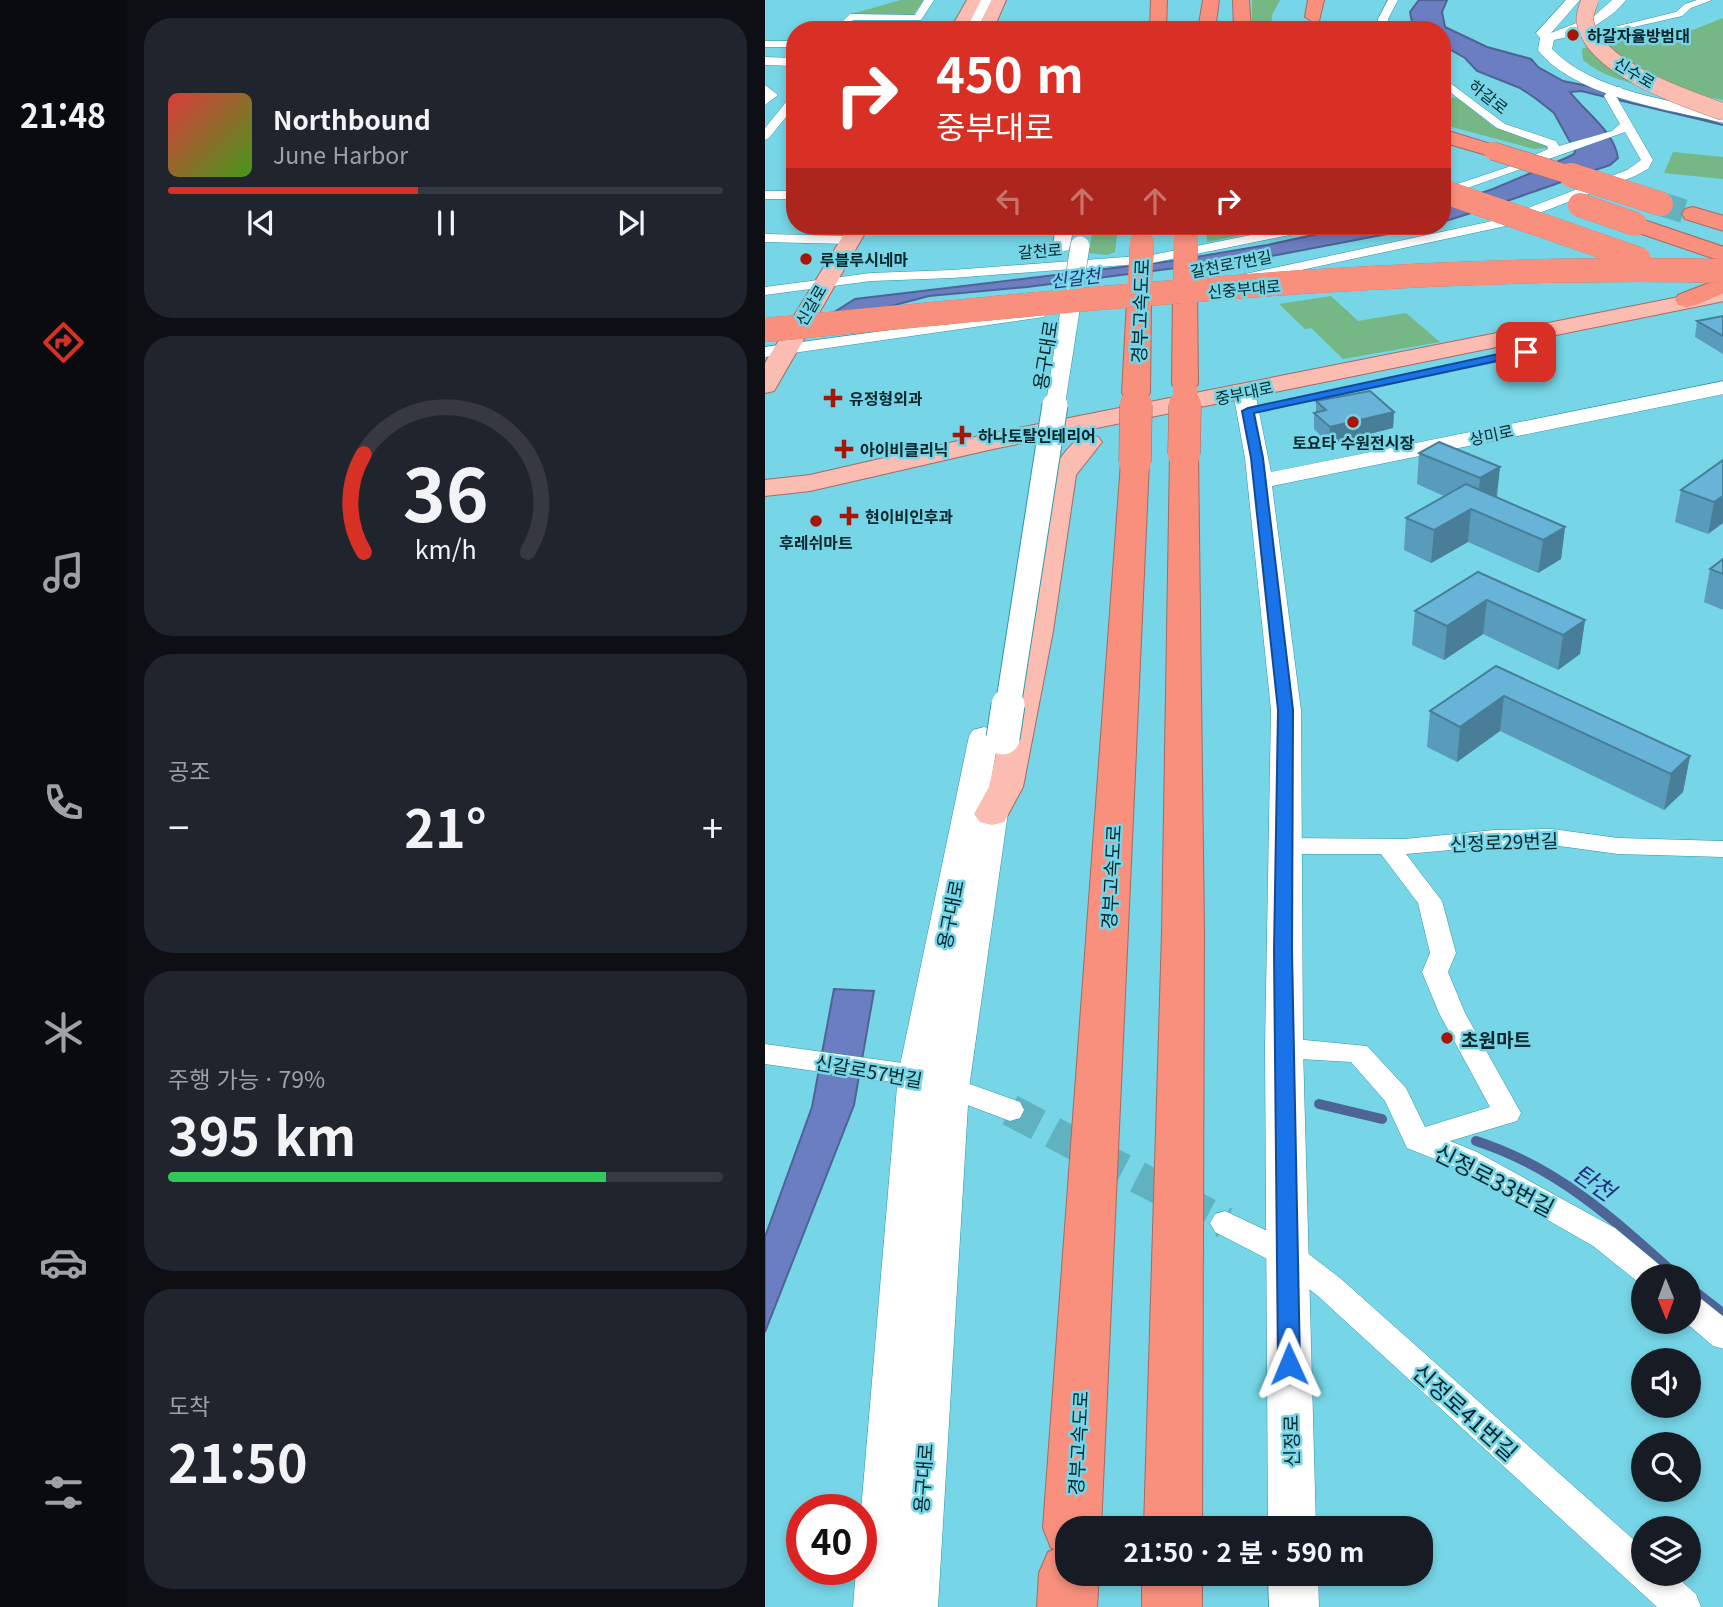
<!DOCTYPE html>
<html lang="ko">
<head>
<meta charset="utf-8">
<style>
	:root { --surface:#171b24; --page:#20242c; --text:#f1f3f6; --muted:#9ea1a6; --line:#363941; --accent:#d93025 }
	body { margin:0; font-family:Georgia,"Noto Sans KR",serif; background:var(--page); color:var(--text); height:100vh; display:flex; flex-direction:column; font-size:26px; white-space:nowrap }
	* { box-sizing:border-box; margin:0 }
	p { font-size:23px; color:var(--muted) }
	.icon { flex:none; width:38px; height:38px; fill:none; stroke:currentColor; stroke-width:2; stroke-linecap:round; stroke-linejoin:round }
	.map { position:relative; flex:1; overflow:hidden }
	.details { display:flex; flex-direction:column; gap:18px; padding:18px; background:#0d0f14; width:639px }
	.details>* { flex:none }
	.top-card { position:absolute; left:21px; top:21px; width:665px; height:214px; border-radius:28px; box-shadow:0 4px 10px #0003; background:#d93025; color:#fff; overflow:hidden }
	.needle { width:46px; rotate:179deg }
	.buttons { position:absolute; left:866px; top:1264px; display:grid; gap:14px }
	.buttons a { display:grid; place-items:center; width:70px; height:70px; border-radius:50%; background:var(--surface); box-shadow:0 4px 10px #0003; font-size:35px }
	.speed { position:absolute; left:21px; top:1494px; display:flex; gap:14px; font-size:35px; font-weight:700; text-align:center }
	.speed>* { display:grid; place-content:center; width:91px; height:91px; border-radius:50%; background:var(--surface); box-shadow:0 4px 10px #0003; line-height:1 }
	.speed .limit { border:10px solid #d22; background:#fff; color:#111 }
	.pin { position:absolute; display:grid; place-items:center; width:60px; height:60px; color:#fff; margin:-30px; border-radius:14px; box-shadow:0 4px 10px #0006 }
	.me { position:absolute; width:77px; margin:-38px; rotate:359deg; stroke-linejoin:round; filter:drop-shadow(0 0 5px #0008) }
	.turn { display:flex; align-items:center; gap:24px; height:147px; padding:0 35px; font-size:32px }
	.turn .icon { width:91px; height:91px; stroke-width:2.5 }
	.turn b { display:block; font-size:49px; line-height:60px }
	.lanes { display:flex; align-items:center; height:66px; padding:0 35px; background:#0003; justify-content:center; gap:35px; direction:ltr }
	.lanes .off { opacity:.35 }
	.big { font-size:52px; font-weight:700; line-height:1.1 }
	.details .card { flex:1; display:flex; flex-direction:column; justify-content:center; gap:10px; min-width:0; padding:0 24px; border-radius:28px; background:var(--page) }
	.details .dial { align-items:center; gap:0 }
	.dial svg { height:182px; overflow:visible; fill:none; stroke:var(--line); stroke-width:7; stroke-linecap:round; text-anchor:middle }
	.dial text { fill:var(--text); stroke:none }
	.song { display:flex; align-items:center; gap:21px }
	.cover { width:84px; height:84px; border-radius:10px; background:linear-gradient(135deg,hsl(0 70% 55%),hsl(100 70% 35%)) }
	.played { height:7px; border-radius:4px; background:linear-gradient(90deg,var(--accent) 45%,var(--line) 45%) }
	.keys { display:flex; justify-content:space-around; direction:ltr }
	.heat { display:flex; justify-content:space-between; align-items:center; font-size:38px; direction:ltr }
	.charge { height:10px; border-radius:5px; background:linear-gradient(90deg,#34c759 79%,var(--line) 0) }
	.trip { position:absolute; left:290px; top:1516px; width:378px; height:70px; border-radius:28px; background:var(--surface); box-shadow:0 4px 10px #0003; font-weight:700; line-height:70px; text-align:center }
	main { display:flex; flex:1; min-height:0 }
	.tab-bar { display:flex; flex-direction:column; width:126px; justify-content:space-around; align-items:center; background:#090b0e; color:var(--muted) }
	.tab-bar .icon { width:49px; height:49px }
	.tab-bar .current { color:var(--accent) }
	.tab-bar b { font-size:32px; color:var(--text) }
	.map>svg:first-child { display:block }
	.green { fill:#75b785 }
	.water { fill:#6b7ec1; stroke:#4d6494; stroke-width:2 }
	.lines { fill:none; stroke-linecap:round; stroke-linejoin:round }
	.stream { stroke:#4d6494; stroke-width:10 }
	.street-tunnel { stroke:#60b2c1; stroke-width:32; stroke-dasharray:32 16; stroke-linecap:butt }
	.highway-tunnel { stroke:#60b2c1; stroke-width:24; stroke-dasharray:24 12; stroke-linecap:butt }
	.street-casing { stroke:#3195a6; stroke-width:1 }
	.secondary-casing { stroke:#3195a6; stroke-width:1 }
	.primary-casing { stroke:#a46b61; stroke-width:2 }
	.highway-casing { stroke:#a46b61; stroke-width:2 }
	.street { fill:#fff; fill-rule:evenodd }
	.secondary { fill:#fff; fill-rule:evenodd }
	.primary { fill:#fbbcb2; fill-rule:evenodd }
	.highway { fill:#f9907e; fill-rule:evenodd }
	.secondary-bridge-far2-casing { stroke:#3195a6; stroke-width:20; stroke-linecap:butt }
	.secondary-bridge-far1-casing { stroke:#3195a6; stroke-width:27; stroke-linecap:butt }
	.secondary-bridge-casing { stroke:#3195a6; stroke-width:35; stroke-linecap:butt }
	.primary-bridge-casing { stroke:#a46b61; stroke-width:18; stroke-linecap:butt }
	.highway-bridge-far2-casing { stroke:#a46b61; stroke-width:19; stroke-linecap:butt }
	.highway-bridge-far1-casing { stroke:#a46b61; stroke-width:24; stroke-linecap:butt }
	.highway-bridge-casing { stroke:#a46b61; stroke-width:33; stroke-linecap:butt }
	.secondary-bridge-far2 { stroke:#fff; stroke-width:19 }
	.secondary-bridge-far1 { stroke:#fff; stroke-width:25 }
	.secondary-bridge { stroke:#fff; stroke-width:33 }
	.primary-bridge { stroke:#fbbcb2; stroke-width:17 }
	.highway-bridge-far2 { stroke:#f9907e; stroke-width:18 }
	.highway-bridge-far1 { stroke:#f9907e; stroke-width:24 }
	.highway-bridge { stroke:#f9907e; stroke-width:32 }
	.wall { fill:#599bba }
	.shaded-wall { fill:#487e97 }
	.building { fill:#67b4d8; stroke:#487e97; stroke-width:2 }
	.route { fill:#1a73e8; stroke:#114b97; stroke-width:2 }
	.poi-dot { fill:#a71504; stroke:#76d5e6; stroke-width:2.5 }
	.labels { text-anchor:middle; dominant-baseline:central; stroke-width:5; stroke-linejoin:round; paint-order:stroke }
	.far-poi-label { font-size:16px; font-weight:bold; fill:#07262b; stroke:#76d5e6; text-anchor:start }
	.far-street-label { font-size:16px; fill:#07262b; stroke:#76d5e6 }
	.far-water-label { font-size:18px; font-style:italic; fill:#222e7d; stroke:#76d5e6 }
	.street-label { font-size:19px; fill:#07262b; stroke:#76d5e6 }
	.poi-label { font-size:19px; font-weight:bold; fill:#07262b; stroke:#76d5e6; text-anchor:start }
	.near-street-label { font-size:23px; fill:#07262b; stroke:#76d5e6 }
	.near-water-label { font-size:24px; font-style:italic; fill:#222e7d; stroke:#76d5e6 }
</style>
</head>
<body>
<main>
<nav class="tab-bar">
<b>21:48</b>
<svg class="icon current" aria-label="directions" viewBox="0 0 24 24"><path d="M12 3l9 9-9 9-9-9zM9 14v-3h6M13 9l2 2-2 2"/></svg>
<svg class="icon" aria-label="music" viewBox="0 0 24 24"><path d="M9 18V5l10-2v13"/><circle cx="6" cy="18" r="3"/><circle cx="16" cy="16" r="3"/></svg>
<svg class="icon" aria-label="phone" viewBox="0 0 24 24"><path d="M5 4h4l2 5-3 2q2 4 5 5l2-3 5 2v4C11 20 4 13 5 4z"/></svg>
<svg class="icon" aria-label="climate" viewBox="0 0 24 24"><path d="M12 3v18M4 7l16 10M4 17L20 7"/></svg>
<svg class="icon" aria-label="car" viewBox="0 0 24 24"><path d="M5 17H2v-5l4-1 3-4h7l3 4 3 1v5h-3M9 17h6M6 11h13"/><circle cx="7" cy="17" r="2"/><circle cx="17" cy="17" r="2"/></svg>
<svg class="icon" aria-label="filters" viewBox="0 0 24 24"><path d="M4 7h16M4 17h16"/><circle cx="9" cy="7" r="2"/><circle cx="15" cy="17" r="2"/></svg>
</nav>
<section class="details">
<div class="card">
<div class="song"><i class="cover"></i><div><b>Northbound</b><p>June Harbor</p></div></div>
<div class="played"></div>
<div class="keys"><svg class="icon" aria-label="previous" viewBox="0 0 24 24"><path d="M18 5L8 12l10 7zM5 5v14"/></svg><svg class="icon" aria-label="pause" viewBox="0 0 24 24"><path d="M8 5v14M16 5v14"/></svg><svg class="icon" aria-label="next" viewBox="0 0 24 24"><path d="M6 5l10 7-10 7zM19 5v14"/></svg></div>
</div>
<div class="card dial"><svg viewBox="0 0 100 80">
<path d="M14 69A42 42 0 1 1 86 69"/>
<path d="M14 69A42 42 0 0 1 14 26" stroke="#d93025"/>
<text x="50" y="56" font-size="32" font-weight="700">36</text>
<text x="50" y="72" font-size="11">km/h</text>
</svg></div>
<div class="card"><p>공조</p>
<div class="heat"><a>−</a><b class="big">21°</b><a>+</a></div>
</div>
<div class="card"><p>주행 가능 · 79%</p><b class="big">395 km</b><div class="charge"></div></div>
<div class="card"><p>도착</p><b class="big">21:50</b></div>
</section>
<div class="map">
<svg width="959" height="1607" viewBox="0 0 959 1607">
	<rect width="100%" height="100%" fill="#76d5e6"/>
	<path class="green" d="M136,0H158L147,17L86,14Z
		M487,0H515L507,15L506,30H487Z
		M958,18V100C917,92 850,88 818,60L817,49L849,36L915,35Z
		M677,95L695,99L729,127L784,144L783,148L769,149L687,127L677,120Z
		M908,152L958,157V179L899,173Z
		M328,226H353L350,252L342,255L324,253Z
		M441,226H524L442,242Z
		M566,296L593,321L641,313L675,342L578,359L546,328L540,329L514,304Z"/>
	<path class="water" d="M654,0H682L677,12L680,27L722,47L766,59L773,67L798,81L838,89L958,125L816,91L805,92C820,112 849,131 853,158L845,165C789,184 734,205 677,222V206L728,189L801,158L809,154L810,151L789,113L770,98L755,88L712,71L700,58L677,45V30L648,27L645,12Z
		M590,226H664L512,255L262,287L164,296L107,311L66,314L90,299L407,261L502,245Z
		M69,989L109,991L89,1105L0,1332V1237L47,1107Z"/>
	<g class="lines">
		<path class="stream" d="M554,1104L617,1119
			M711,1141C792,1167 850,1220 912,1276
			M924,1287L959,1314"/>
		<path class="street-tunnel" d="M245,1110L460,1223"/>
		<path class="highway-tunnel" d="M896,204L928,214"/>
		<g class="street-casing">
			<path id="street" d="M159,0H169L156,20H88L80,30H69L85,14L150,15Z
				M623,0H633L623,19L624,30H614L613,19Z
				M932,0H947L926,8L917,16L821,38L816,35L911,12L920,4Z
				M0,41H30V47H0Z
				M677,77L740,124L791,141L794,146L847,131L855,124L839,96L847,87H855L857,89L851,96L888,160L883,169L870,176L741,226L480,282L475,281V275L480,274L732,220L862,170L876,160L860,132L677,197V189L743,167L783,149L782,146L732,128L677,86Z
				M0,85L13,95L0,105Z
				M30,95V106L4,138L0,140V128L26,96Z
				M0,191H30V199H0Z
				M531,226H556L549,230L387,263L187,278L106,281L0,295V287L106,273L187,270L387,255Z
				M0,234L84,236L91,240L84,244L0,242Z
				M274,310L281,314L279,317L0,357V347Z
				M787,829L853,838L959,841V857L853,854L787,845L729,846L641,854L677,901L691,953L683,972L700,1013L756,1113L752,1121L685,1141L712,1152L850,1228L897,1267L901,1276H878V1286L828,1246L692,1168L642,1148L620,1101L586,1062L519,1058L510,1055L506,1048L510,1041L519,1038L602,1046L641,1088L660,1127L725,1107L674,1013L657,972L665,953L653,903L616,854H519L511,851L507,846L511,841L519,838L640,839L729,830Z
				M0,1044L152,1065L255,1102L259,1110L255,1118L245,1121L149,1085L0,1064Z
				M460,1211L532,1245L575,1278L878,1548V1573H907L931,1594L936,1607H892L553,1296L510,1263L450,1232L445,1223L450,1214Z
				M924,1294L935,1298L959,1317V1349L948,1346L919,1321H924Z"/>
		</g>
		<g class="secondary-casing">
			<path id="secondary" d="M213,0H227L212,30H198Z
				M801,0H815L786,33L829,16L847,0H861C845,21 814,36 789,40L787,49C829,92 903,99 959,113V123C903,109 809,97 773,50L775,38L771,33Z
				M0,57L30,58V66L0,65Z
				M291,226H309L304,250L297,252L288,246Z
				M959,381V394L507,486L536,710L538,1048L551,1528H503L500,1048L506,710L480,458L468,392L471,387H487L490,392L506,472Z
				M219,727L230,730L234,736L227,775L242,777L247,784L204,1088L173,1607H88L91,1570H96V1511L133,1075L204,736L208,730Z
				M503,1573H553L554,1607H504Z"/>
		</g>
		<g class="primary-casing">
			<path id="primary" d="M202,0H216L201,30H185Z
				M227,0H241L228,30H212Z
				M84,226H104L12,386L9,391L0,393V363Z
				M959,288V301L228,449L45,491L0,496V480L45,475L228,433Z
				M324,434L333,437L337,442L311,475L288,631L258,787L239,822L227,825L215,822L209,814L224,787L258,631L285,475C294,460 306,439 324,434Z"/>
		</g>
		<g class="highway-casing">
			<path id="highway" d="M386,0H402L401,30H385Z
				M438,0H454L450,30H433Z
				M468,0H484L486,30H469Z
				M543,0H559L554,21L548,22L540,17Z
				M284,25H334L342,30H276Z
				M677,129L735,147L738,151L735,155L728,157L677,142Z
				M928,207L959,216V231L920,219L917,214L920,209Z
				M870,217L959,247V262L862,229L859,224L862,219Z
				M959,277V293L931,305L922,307L913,305L910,300L913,295Z
				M420,285L429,287L432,292L433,384L429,390L420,392L411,390L407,384L408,292L411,287Z
				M374,293L383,295L386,300L385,393L381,399L371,401L361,399L357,393L362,300L365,295Z
				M419,445L429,448L433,454L439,933L437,1528H379L397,933L405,454L409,448Z
				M370,453L380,456L384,462L336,1528H303V1573H334L332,1607H272L274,1573L283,1552L290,1549L286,1548L278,1528L356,462L360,456Z
				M377,1573H437V1607H377Z"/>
		</g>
		<use href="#street" class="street"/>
		<use href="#secondary" class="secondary"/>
		<use href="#primary" class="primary"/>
		<use href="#highway" class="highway"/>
		<g class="secondary-bridge-far2-casing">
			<path id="secondary-bridge-far2" d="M290,407L315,246"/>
		</g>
		<g class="secondary-bridge-far1-casing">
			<path id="secondary-bridge-far1" d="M243,707L290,405"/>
		</g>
		<g class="secondary-bridge-casing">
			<path id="secondary-bridge" d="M238,738L243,705"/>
		</g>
		<g class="primary-bridge-casing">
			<path id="primary-bridge" d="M825,0C823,6 819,15 820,21C826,67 921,99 959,112"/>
		</g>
		<g class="highway-bridge-far2-casing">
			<path id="highway-bridge-far2" d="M728,151L811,177"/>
		</g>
		<g class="highway-bridge-far1-casing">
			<path id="highway-bridge-far1" d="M806,175L896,204
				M677,191L874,259
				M815,205L870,224
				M420,292L421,237
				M374,300L377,243
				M0,330C318,300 639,263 959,271
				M371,407V393
				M420,407V384"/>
		</g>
		<g class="highway-bridge-casing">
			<path id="highway-bridge" d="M419,454L420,405
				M370,462L371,405"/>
		</g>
		<use href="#secondary-bridge-far2" class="secondary-bridge-far2"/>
		<use href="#secondary-bridge-far1" class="secondary-bridge-far1"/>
		<use href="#secondary-bridge" class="secondary-bridge"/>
		<use href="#primary-bridge" class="primary-bridge"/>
		<use href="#highway-bridge-far2" class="highway-bridge-far2"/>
		<use href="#highway-bridge-far1" class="highway-bridge-far1"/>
		<use href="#highway-bridge" class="highway-bridge"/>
	</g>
	<path class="wall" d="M958,316V354L930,337L932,321Z
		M551,401L629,412L628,428L564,444L549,429V413L551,412Z
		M654,453L735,467L732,498L800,527L796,559L773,573L703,542L666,563L639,550L641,518L679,496L652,484Z
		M958,460L943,534L910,522L916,490Z
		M958,559V610L939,602L945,569Z
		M713,572L820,620L815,654L793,670L718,634L679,660L647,645L650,611Z
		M731,666L925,756L918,792L899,810L735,731L692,762L662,747L665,711Z"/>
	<path class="shaded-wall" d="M629,412L628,428L564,444L565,427Z
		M735,467L731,499L712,510L715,478Z
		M958,496V523L943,534L949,502Z
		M706,509L703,542L666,563L669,530Z
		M800,527L796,559L773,573L778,540Z
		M722,600L718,634L679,660L682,626Z
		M820,620L815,654L793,670L798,635Z
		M739,696L735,731L692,762L695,727Z
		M925,756L918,792L899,810L906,774Z"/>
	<path class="building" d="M958,316V336L932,321Z
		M605,391L629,412L565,427L549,413L561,410L551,401Z
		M674,442L735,467L715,478L654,453Z
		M958,460V496L949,502L916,490Z
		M701,484L800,527L778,540L706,509L669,530L641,518Z
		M958,559V574L945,569Z
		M713,572L820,620L798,635L722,600L682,626L650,611Z
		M731,666L925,756L906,774L739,696L695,727L665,711Z"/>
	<path class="route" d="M761,348L765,349V354L489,413L498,458L528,710L527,951L535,1364L532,1371L524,1374L516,1371L513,1364L509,951L513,710L486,458L477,411L483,408Z"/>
	<g class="poi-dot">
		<circle cx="808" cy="35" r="7"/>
		<circle cx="41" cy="259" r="7"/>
		<path d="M64.5 387.5h7v7h7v7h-7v7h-7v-7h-7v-7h7z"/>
		<circle cx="588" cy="422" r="7"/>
		<path d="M193.5 424.5h7v7h7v7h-7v7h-7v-7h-7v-7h7z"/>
		<path d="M75.5 438.5h7v7h7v7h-7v7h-7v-7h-7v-7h7z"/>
		<path d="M80.5 505.5h7v7h7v7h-7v7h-7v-7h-7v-7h7z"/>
		<circle cx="51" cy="521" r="7"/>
		<circle cx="682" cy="1038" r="7"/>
	</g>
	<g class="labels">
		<g class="far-poi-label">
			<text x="822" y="35">하갈자율방범대</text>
			<text x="55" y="259">루블루시네마</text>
			<text x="84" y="398">유정형외과</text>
			<text x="213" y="435">하나토탈인테리어</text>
			<text x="588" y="442" text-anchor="middle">토요타 수원전시장</text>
			<text x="95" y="449">아이비클리닉</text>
			<text x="100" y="516">현이비인후과</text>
			<text x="51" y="542" text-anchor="middle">후레쉬마트</text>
		</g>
		<g class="far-street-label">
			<text transform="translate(870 72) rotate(31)">신수로</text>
			<text transform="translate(724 96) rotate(38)">하갈로</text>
			<text transform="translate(275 250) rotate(-4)">갈천로</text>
			<text transform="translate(466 263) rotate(-11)">갈천로7번길</text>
			<text transform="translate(479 288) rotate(-5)">신중부대로</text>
			<text transform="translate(45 305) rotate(-60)">신갈로</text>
			<text transform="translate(479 392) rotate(-12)">중부대로</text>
			<text transform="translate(726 434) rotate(-12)">상미로</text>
		</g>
		<g class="far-water-label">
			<text transform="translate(310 277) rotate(-7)">신갈천</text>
		</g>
		<g class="street-label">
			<text transform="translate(374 311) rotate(-88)">경부고속도로</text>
			<text transform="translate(279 355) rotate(-81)">용구대로</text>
			<text transform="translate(739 841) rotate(-2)">신정로29번길</text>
			<text transform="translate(345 877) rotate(-87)">경부고속도로</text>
			<text transform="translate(184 914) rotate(-79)">용구대로</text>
			<text transform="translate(104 1070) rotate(10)">신갈로57번길</text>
			<text transform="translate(525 1441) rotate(-91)">신정로</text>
			<text transform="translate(312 1443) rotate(-87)">경부고속도로</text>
			<text transform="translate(157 1478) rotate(-86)">용구대로</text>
		</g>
		<g class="poi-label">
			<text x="696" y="1038">초원마트</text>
		</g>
		<g class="near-street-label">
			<text transform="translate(730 1179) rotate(27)">신정로33번길</text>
			<text transform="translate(701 1411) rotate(42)">신정로41번길</text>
		</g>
		<g class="near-water-label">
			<text transform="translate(830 1181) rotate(35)">탄천</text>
		</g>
	</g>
</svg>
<div class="buttons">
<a><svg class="needle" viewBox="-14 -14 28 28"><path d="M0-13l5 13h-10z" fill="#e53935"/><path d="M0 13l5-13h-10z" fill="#9ea1a6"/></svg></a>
<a><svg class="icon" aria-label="sound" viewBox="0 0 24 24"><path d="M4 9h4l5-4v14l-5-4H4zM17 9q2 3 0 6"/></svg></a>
<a><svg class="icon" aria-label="search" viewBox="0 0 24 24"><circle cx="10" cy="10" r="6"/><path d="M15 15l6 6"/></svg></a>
<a><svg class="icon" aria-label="layers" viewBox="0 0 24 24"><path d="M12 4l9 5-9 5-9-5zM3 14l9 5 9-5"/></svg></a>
</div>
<div class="speed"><div class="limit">40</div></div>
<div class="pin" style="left:761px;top:352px;background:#d93025"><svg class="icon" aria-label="arrive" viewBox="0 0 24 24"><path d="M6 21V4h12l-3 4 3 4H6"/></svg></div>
<svg class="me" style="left:524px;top:1364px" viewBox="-20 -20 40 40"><path d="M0-17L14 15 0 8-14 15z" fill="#1a73e8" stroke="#fff" stroke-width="4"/></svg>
<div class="trip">21:50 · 2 분 · 590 m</div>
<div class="top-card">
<div class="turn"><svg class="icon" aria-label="right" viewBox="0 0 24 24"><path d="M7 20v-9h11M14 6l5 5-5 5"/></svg><div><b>450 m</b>중부대로</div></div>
<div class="lanes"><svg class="icon off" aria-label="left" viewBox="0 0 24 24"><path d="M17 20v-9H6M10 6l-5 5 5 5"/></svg><svg class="icon off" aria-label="ahead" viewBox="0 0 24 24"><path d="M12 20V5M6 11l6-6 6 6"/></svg><svg class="icon off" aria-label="ahead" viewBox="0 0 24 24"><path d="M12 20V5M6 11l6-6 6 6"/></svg><svg class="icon" aria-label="right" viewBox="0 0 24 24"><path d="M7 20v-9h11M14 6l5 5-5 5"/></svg></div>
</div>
</div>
</main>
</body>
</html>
